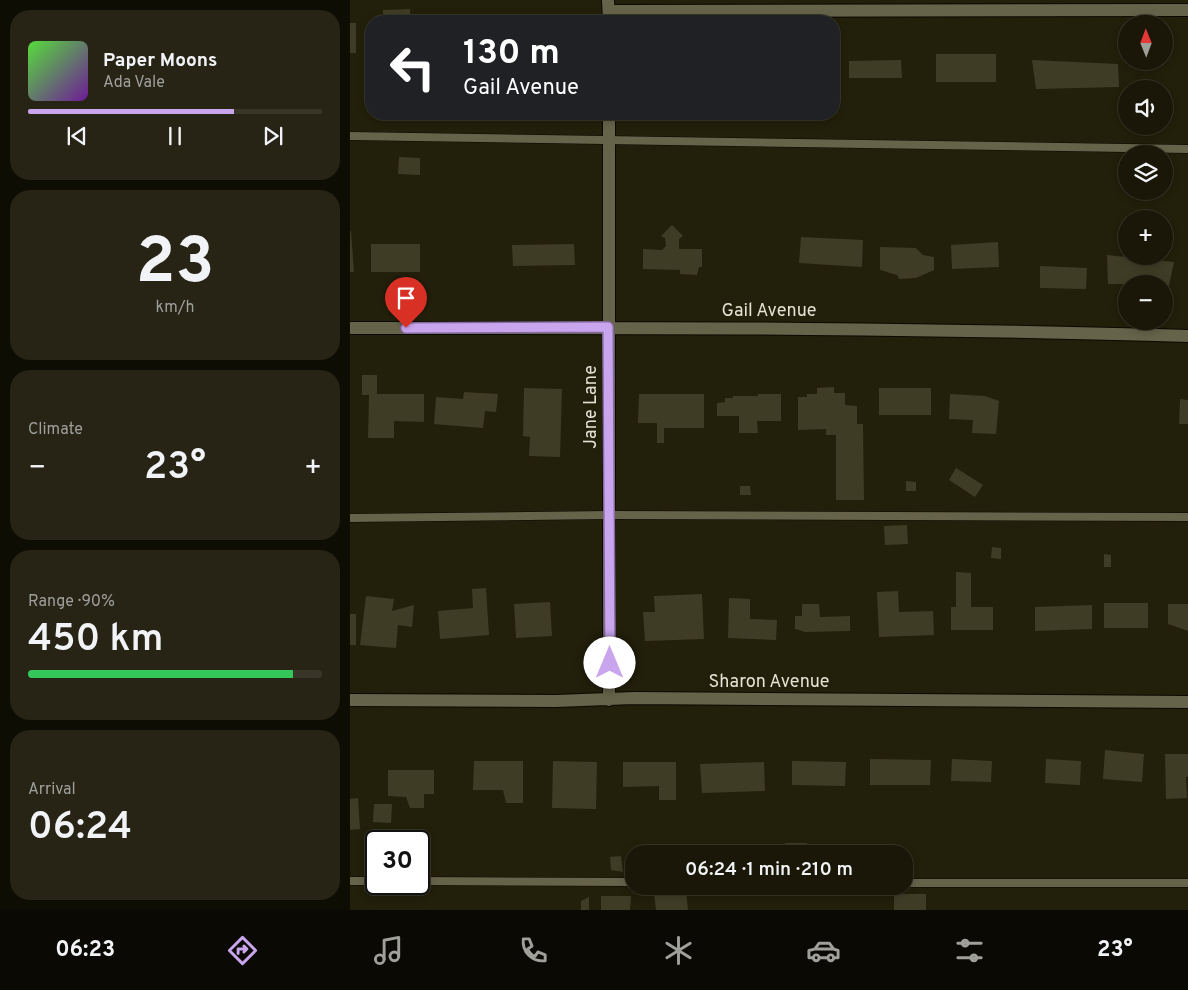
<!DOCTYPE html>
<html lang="en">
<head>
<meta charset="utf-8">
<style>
	:root { --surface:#1a1708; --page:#272416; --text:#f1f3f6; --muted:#9f9f9c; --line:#383629; --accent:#c9a5ee }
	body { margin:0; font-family:Overpass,sans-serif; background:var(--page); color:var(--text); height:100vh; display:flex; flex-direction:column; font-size:19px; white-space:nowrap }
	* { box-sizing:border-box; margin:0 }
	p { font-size:16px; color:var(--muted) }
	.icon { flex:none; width:28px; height:28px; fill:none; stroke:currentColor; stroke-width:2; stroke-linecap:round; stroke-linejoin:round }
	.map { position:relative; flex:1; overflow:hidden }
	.panel { display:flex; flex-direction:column; gap:10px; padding:10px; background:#0e0d04; width:350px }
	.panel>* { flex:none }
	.top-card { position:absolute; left:15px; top:15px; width:475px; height:105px; border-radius:20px; box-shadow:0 2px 8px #0003,0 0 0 1px var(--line); background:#202124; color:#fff; overflow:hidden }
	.needle { width:32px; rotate:359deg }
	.buttons { position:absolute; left:768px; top:15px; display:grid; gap:10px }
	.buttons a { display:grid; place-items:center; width:55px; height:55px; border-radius:50%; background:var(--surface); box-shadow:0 2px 8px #0003,0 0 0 1px var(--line); font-size:25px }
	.speed { position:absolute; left:15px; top:830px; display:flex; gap:10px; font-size:25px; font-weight:700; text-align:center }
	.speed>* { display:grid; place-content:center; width:65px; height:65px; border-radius:50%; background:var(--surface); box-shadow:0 2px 8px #0003,0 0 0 1px var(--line); line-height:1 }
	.speed .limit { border:2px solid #111; border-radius:8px; background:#fff; color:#111 }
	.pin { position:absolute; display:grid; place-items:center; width:42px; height:42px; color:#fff; margin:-51px -21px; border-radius:50% 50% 50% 0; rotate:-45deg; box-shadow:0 0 5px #0007 }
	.pin .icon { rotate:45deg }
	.me { position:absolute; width:55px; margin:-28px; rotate:0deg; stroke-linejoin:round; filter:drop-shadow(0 0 4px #0008) }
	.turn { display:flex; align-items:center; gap:18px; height:105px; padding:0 15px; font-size:22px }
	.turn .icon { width:65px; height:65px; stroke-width:2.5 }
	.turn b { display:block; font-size:35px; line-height:42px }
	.big { font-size:38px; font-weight:600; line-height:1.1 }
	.panel .widget { flex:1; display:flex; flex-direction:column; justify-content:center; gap:8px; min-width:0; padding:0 18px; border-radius:20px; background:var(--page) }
	.panel .dial { align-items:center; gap:0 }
	.dial b { font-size:65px; line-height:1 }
	.song { display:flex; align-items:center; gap:15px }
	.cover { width:60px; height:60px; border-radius:8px; background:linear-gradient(135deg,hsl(110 70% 55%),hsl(280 70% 35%)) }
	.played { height:5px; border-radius:2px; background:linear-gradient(90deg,var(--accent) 70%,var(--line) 70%) }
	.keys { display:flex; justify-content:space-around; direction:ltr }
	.heat { display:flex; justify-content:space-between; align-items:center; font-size:28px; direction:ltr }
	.charge { height:8px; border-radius:4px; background:linear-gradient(90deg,#34c759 90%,var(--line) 0) }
	.trip { position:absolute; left:275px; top:845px; width:288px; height:50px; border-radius:20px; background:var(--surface); box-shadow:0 2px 8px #0003,0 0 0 1px var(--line); font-weight:600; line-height:50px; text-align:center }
	.tab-bar { display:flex; height:80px; justify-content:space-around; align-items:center; background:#0a0903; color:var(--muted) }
	.tab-bar .icon { width:35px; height:35px }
	.tab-bar .selected { color:var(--accent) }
	.tab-bar b { font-size:22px; color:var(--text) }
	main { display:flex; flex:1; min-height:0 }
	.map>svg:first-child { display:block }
	.building { fill:#3f3c26 }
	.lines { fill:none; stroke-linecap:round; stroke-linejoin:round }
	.lane-casing { stroke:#0c0900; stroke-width:9 }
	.street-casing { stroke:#0c0900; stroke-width:14 }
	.lane { stroke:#66634b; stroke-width:8 }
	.street { stroke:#66634b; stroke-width:12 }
	.route-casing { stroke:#836b9b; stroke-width:12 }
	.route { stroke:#c9a5ee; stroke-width:9 }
	.labels { text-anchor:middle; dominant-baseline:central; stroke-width:4.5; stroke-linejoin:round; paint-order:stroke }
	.street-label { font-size:18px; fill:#e5e3d6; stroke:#221f0a }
</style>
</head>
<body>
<main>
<section class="panel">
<div class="widget">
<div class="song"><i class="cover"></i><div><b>Paper Moons</b><p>Ada Vale</p></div></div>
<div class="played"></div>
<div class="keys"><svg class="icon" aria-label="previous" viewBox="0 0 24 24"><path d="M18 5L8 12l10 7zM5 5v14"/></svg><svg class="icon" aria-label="pause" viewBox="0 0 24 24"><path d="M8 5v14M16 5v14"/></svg><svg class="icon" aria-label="next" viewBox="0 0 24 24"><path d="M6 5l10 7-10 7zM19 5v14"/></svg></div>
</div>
<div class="widget dial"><b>23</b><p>km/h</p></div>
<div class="widget"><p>Climate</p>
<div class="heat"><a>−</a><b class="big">23°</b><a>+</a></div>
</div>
<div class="widget"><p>Range · 90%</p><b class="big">450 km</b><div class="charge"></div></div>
<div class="widget"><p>Arrival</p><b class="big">06:24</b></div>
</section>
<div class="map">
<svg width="838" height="910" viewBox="0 0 838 910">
	<rect width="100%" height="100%" fill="#221f0a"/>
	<path class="building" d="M60,9L61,21H26V16H33V10Z
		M0,23H6V53H0Z
		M21,25V68H17L16,26Z
		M586,54H646V82H586Z
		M551,60L552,78H499V61Z
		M682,60L768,64L769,87L686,89Z
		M49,157L70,158V175L48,174Z
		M322,225L333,236L329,239V249H352V267H349L347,275L330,274V270L293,269V249L312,250L316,246L315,238L311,236Z
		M0,231H1L4,272H0Z
		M451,237L513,240L512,267L449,263Z
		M648,242L649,267L602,269L601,245Z
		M21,244H70V272H21Z
		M224,244L225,265L163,266L162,245Z
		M530,247L566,248L573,255L584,257V270L566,278L549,279L547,275L530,270Z
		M757,255L824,262L819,286H814V284H758Z
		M690,266L737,268L736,289L690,288Z
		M12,375H27V394H74V422L44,421V438H18L19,395H12Z
		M484,387V393H495V405L507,406V424H513L514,500H486V435H476V429L448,430V397H457V394H467V388Z
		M174,388L212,389L210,457L179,456L180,437L173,436Z
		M529,388H581V415H529Z
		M114,392L148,394L146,412L135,411L133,428L84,424L86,397L113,399Z
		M289,394H354V428H314V443H307V423H288Z
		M408,394H431V421H407L408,433H389V416H367V403L375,402V398H383V396H408Z
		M600,394L635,396L649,401L646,434L622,433L623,420L599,419Z
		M830,399L838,400V424H829Z
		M606,468L633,485L625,497L599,480Z
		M556,481L566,482V491H556Z
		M390,486H400L401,495H390Z
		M557,525L558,544L535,545L534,526Z
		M642,547L651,548V559L641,558Z
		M754,554L761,555V567H754Z
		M606,572L621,573V607H643V630H601V607H606Z
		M136,588L139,635L90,639L88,611L123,608L122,589Z
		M548,591L549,612L583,611L584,635L529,637L527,592Z
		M352,594L354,639L295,641L293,612H305L304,596Z
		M16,596L44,599L42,611L64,605L62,627L48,625L46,648L10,645Z
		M379,598L400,599V619L427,620L426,640L378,638Z
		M200,602L202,636L166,638L164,604Z
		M754,603H798V628H754Z
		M452,604H469L470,617L500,616V631L455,632L445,629V616H452Z
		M818,604H838V631L818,624Z
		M742,605V629L685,631V607Z
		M0,614H6V645H0Z
		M755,750L794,754L792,782L753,779Z
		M815,754H838V777H836L837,798L816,799Z
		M520,759L581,760L580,785H520Z
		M602,759L642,761L641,782L601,781Z
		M696,759L731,761L730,785L695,783Z
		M124,761H173V803H156L153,790H123Z
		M203,761L247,762L246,809L202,808Z
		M442,761L496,762L495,786L442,785Z
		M273,762H326V800H309V786L273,787Z
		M414,762L415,791L352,793L350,764Z
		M38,770H84V794H74V808H60L56,797L38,796Z
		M8,798L10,829L0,830V799Z
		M24,804H42L41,823L23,822Z
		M435,843H457V854H435Z
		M271,856L273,872L261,870L260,857Z
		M336,891L338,910H306L304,894Z
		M544,894H576V910H544Z
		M251,896H281L280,910H251Z
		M239,897V910H231V901Z"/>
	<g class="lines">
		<g class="lane-casing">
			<path id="lane" d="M0,136L838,149
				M0,518L259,515L838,517
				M0,881H26
				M69,881L284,882
				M554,883H838"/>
		</g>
		<g class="street-casing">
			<path id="street" d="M258,0L259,21
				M259,11L838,10
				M259,114V700
				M0,328C279,328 559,327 838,336
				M0,700L206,701L284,698L838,702"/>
		</g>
		<use href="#lane" class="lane"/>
		<use href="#street" class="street"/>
	</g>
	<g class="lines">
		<g class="route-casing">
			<path id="route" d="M56,328L258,327L260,663"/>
		</g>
		<use href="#route" class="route"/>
	</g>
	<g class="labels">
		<g class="street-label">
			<text x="419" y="311">Gail Avenue</text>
			<text transform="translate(241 407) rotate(-90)">Jane Lane</text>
			<text x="419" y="682">Sharon Avenue</text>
		</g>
	</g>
</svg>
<div class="buttons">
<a><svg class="needle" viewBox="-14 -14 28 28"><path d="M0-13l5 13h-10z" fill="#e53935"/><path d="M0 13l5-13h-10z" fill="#9f9f9c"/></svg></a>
<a><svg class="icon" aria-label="sound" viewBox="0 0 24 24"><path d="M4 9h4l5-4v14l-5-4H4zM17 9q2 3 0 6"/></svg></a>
<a><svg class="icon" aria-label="layers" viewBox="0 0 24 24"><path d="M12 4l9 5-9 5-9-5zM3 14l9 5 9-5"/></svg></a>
<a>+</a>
<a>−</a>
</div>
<div class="speed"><div class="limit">30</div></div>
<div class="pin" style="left:56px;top:328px;background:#d93025"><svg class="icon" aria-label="arrive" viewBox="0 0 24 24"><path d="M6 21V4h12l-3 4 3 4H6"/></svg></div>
<svg class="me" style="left:260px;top:663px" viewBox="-20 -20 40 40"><circle r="19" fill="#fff"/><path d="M0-13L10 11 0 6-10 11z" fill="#c9a5ee"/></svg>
<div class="trip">06:24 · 1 min · 210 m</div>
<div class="top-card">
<div class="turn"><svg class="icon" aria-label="left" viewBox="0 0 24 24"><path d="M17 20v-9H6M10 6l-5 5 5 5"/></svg><div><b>130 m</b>Gail Avenue</div></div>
</div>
</div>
</main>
<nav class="tab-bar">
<b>06:23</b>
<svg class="icon selected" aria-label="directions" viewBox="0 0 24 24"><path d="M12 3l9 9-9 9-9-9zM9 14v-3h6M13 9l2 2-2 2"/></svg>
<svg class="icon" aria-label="music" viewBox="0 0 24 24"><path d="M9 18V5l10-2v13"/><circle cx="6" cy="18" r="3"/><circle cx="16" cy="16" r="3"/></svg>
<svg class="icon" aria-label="phone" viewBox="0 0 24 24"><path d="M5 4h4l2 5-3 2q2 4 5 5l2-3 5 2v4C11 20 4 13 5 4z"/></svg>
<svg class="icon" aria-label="climate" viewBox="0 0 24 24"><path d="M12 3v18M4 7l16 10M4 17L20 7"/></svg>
<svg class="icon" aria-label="car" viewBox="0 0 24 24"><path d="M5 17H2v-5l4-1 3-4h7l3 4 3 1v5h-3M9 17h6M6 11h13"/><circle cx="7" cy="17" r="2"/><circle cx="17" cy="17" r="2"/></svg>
<svg class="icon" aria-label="filters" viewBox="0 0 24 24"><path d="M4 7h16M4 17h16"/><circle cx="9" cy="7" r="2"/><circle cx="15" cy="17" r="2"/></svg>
<b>23°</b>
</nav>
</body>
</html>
